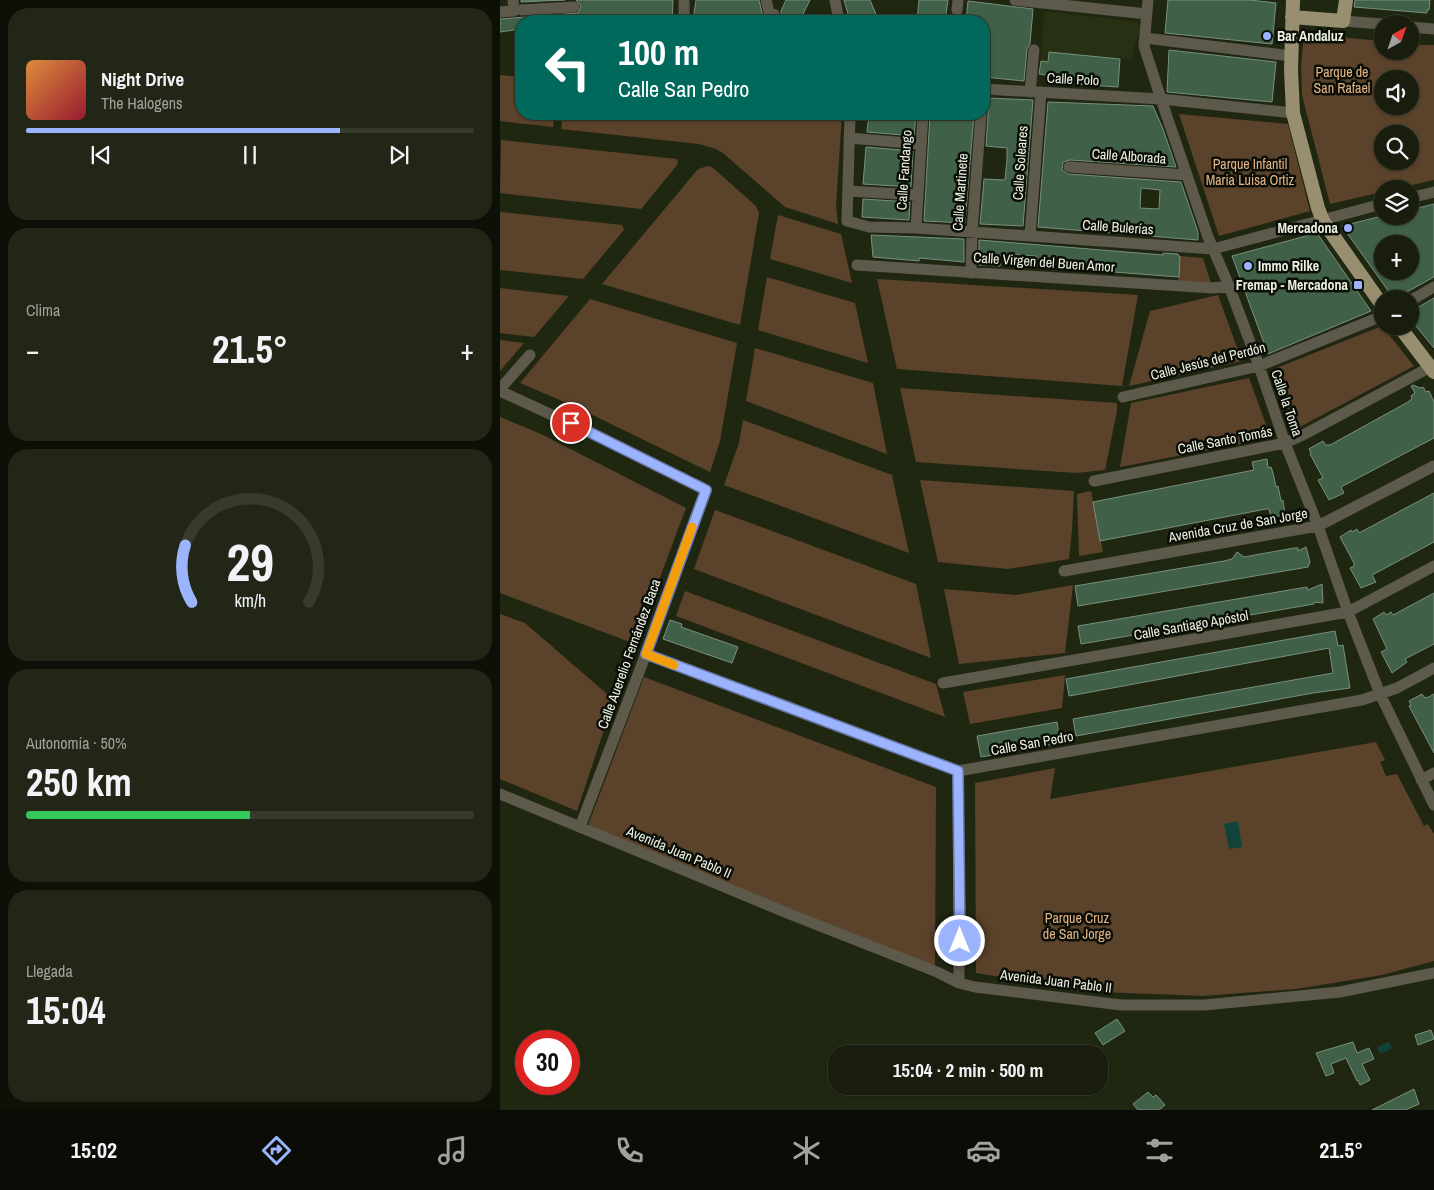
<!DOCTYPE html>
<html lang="es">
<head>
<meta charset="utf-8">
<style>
	:root { --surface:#181d0d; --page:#212616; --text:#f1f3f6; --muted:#9fa29d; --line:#363b2e; --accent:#9bb4fd }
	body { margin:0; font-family:"Archivo Narrow",sans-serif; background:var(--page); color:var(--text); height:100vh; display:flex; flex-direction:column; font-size:19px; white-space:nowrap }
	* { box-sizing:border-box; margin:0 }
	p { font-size:16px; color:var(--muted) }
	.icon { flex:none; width:28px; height:28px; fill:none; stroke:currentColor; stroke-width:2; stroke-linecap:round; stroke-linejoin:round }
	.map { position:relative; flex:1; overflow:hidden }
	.side { display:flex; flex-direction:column; gap:8px; padding:8px; background:#0d1007; width:500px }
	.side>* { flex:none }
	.guide { position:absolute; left:15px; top:15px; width:475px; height:105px; border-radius:20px; box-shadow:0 1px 4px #0004,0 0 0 1px var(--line); background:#00695c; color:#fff; overflow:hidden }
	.needle { width:32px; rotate:40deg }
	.fabs { position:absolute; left:874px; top:15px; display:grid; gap:10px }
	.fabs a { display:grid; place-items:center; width:45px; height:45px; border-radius:50%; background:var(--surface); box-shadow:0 1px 4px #0004,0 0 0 1px var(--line); font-size:25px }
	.speed { position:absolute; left:15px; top:1030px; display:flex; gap:10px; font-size:25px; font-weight:700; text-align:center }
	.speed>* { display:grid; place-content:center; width:65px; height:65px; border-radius:50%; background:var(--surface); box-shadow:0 1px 4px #0004,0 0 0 1px var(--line); line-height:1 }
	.speed .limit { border:8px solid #d22; background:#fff; color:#111 }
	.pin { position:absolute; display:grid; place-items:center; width:42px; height:42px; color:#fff; margin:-21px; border:2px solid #fff; border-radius:50%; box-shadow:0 1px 5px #0007 }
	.me { position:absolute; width:55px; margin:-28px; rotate:0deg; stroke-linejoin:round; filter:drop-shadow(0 0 4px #0008) }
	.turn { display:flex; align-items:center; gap:18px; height:105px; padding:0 20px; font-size:22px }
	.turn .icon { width:65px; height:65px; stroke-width:2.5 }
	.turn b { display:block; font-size:35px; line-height:42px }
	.big { font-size:38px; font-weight:800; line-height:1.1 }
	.side .widget { flex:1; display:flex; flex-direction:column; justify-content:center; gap:8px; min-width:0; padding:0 18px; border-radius:20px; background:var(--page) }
	.side .dial { align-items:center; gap:0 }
	.dial svg { height:130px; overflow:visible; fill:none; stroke:var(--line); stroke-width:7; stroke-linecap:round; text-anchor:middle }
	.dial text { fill:var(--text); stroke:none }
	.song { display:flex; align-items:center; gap:15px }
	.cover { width:60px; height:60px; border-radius:8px; background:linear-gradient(135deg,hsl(30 70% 55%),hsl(350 70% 35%)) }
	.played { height:5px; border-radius:2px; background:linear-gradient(90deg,var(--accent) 70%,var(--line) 70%) }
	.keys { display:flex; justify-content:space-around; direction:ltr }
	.heat { display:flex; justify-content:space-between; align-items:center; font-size:28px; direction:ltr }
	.charge { height:8px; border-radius:4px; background:linear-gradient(90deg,#34c759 50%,var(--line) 0) }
	.trip { position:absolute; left:328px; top:1045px; width:280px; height:50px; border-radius:20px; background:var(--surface); box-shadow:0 1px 4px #0004,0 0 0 1px var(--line); font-weight:800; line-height:50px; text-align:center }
	.dock { display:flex; height:80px; justify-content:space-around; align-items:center; background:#0a0c05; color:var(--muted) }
	.dock .icon { width:35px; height:35px }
	.dock .on { color:var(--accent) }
	.dock b { font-size:22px; color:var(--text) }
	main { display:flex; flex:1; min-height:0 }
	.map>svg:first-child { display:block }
	.built { fill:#273013 }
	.green { fill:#5b422b; fill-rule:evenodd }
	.water { fill:#12433b }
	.building { fill:#406048; stroke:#78907e; fill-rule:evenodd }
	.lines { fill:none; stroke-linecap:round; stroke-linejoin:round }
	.minor { stroke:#5e5a4b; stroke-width:11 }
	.major { stroke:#988f70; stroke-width:14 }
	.route-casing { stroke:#6575a4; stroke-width:12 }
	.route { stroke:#9bb4fd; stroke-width:9 }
	.slow { stroke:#f59e0b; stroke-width:9 }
	.poi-dot { fill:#9bb4fd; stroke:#0b0e06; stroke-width:2 }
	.labels { text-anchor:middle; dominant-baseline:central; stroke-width:5; stroke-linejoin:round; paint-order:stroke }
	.poi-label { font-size:14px; font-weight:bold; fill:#ecf1e3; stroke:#0b0e06; text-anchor:start }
	.park-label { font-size:14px; fill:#e5b486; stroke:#0b0e06 }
	.street-label { font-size:14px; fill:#ecf1e3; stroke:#0b0e06 }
</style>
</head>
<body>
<main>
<section class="side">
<div class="widget">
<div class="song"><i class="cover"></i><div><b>Night Drive</b><p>The Halogens</p></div></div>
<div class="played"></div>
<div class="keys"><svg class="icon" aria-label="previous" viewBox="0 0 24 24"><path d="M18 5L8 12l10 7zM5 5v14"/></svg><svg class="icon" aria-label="pause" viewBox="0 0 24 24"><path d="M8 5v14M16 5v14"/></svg><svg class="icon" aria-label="next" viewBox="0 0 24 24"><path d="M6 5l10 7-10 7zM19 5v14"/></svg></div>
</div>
<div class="widget"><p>Clima</p>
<div class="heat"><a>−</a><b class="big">21.5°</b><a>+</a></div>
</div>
<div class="widget dial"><svg viewBox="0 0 100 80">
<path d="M14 69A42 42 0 1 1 86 69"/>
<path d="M14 69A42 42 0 0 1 10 34" stroke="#9bb4fd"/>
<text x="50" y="56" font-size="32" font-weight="700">29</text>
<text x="50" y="72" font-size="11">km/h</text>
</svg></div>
<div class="widget"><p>Autonomía · 50%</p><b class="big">250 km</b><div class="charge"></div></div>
<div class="widget"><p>Llegada</p><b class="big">15:04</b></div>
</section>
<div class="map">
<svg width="934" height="1110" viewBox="0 0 934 1110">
	<rect width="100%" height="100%" fill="#202711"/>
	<path class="built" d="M544,11L638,22L640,29L631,58L620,59L618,87L546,82V75L540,74Z"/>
	<path class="green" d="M804,34L882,41V51H910V47L917,45H934V180L895,189H882V192L830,204L802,95L801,66ZM882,79H910V106H882ZM882,134H910V161H882Z
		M0,75L21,77V114H55L53,127L0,121Z
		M63,114H342L336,205L338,224L285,207L223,153L216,149L199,144L61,129Z
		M679,114L788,124L810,211L719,236Z
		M1,140L177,159L178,164L141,209L0,193Z
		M208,166L212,167L256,206L259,213L240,325L102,284L198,169Z
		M0,212L122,225L124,230L83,279L0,270Z
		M278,215L341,234L352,283L270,259Z
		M680,256L703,258L711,283L678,282Z
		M267,277L355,303L368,363L258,330Z
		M377,279L638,295L622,386L397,369Z
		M0,288L60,295L69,296L34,337L0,333Z
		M718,295L742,361L629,386L650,311Z
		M90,299L237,343L220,441L210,472L76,407L20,383Z
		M882,326L914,366L796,429L774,369Z
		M0,340L24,343L0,371Z
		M255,348L373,383L387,454L246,401Z
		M749,378L771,438L620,467L631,403Z
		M400,388L617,403V411L605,470L576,473L416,462Z
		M0,417L41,434L186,508L135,644L0,593Z
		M243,420L392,475L409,553L224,485L239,443Z
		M420,480L574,491L572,530L569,559L508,569L438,562Z
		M591,491L603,552L579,556L577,494Z
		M215,510L416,584L431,658L194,569Z
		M573,585L565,653L459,664L444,589L516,595Z
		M185,591L436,684L445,717L176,616Z
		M0,614L25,623L114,700L77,811L0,779Z
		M565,675L562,708L470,724L463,692Z
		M144,677L436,787L435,968L87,828Z
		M876,742L885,760L880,762L886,776L897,774L924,826L928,824L934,834V961L882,975L796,989L703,996L601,992L476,973L475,783L555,768L550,799Z"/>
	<path class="water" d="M738,821L742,847L729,849L724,824Z
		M889,1042L892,1048L880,1054L877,1047Z"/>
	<path class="building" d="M21,0H65L21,2Z
		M76,0H173L172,21H21V29L0,32V19L78,13L81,6Z
		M196,0H259L264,21H193Z
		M286,0H310L302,16L298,14L293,21H276L281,17V11Z
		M344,0H370L379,21H350Z
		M419,0H448L445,21H417Z
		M668,0H750L776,3L772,44L665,33Z
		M855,0H930L929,10H927V13L854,7Z
		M468,1L533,9L530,44L527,49L524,81L484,77V21H466Z
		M669,50L776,62L772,102L667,92Z
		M549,52L620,59L618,87L546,82V75L539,74L541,61L548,62Z
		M489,98L533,100L523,226L480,224L484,179L505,180L507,159V148L486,146Z
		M548,102L653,106L663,129L676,167L570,160L563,162L562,170L568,174L681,182L698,232V240L538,227ZM641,188L660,190L659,209L640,208Z
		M369,114H416L414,136L367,132Z
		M430,114H474L465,223L424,221Z
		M366,147L413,151L411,187L363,184Z
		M363,199L410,202L409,220L362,217Z
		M934,204V277L894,299L842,226L882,216H910V210ZM882,244H910V271H882Z
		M817,233L871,311L768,354L732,256Z
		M371,235L464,239V262L419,258V261L373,257Z
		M479,240L663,255V253L678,254V256H680L679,277L535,266L536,256L501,254L500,266L479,265Z
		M934,298V348L910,319V312Z
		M913,385L920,388L923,387L926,392L929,391L934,402V438L841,487L844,493L829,500L818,480L823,478L810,454L811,453L809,449L823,441L825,445H830L908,402L912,399L911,396L915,393L911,386Z
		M767,459L768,468L771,467L773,473L776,487L778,486L781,501L783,500L785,515L771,517L769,509H766L600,541L593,502L754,470L752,462Z
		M934,493V542L872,575L876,582L861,588L850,568L854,566V563L840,537L851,530L852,532L857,529L859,533Z
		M806,547L810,562L808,567L578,606L575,586L724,561L732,559L737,552L744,557L794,548H798V551Z
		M822,584L823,603L814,602V604L581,644L578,626L807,587L808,590Z
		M934,593V644L905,659L907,662L892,673L881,652L887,649L873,619L884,612L886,615L891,612L893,615Z
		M170,620L182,624L181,627L238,647L232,663L163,639Z
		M835,631L838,646L843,645L850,688L813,693L576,736L573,719L833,673L829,648L569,696L566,679Z
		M922,694L925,698L927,697V698L934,694V753L909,706L911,705L909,701Z
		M557,722L560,743L481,757L477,736Z
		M617,1019L625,1031L603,1045L595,1033Z
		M931,1030L934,1039L918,1045L915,1035Z
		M853,1042L857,1053L869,1048L874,1059L862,1064L870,1080L860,1085L858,1080L857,1081L846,1058L831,1064L834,1073L826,1076L816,1053Z
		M914,1089L919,1104L905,1110H872Z
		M648,1092L653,1097L656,1095L665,1105L659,1110H638L633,1104Z"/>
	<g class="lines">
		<path class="minor" d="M266,0L269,12L274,14
			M335,0L339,21
			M515,0L647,14
			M648,0L644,46L661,99L708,237L729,286L759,366L785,443L818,526L848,612L880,694L934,805
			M21,10L74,7
			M457,10L458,0
			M0,12L14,11L13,0
			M184,21V0
			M843,21L882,24
			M910,27L934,29
			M645,38L791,56
			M484,89L661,99L793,113
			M530,92L534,50
			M350,114L347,221L369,227L416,228L713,249L882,204
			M349,138L420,144
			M569,167L687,175
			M348,191L417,195
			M910,198L934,192
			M416,228L423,114
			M530,236L541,92
			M357,265L712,288L729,286
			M471,273L472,232L481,114
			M910,301L934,287
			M0,389L30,355
			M0,391L89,432L206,490L141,667L80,827
			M623,397L759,366L882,316
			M594,481L785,443L803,435L934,365
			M564,571L818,526L934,466
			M146,654L458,771L862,700L897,688L934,668
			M443,683L848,612L934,566
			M458,771L459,983
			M921,780L934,773
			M0,794L292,915L437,972L459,983L475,987L621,1005H704L840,992L934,973"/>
		<path class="major" d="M793,0L791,70L793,113L818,208L823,221L882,305
			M792,17L843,21L846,0
			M899,326L934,372"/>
	</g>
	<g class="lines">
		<g class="route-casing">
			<path id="route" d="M71,423L206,490L146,654L458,771L460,941"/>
		</g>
		<use href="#route" class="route"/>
		<path class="slow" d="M174,665L146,654L192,527"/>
	</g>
	<g class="poi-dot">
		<circle cx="767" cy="36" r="5"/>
		<circle cx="848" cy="228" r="5"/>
		<circle cx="748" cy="266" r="5"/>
		<rect x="853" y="280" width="10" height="10" rx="2.5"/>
	</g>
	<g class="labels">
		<g class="poi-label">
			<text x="777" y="36">Bar Andaluz</text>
			<text x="838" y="228" text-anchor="end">Mercadona</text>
			<text x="758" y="266">Immo Rilke</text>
			<text x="848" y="285" text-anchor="end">Fremap - Mercadona</text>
		</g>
		<g class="park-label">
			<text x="842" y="72">Parque de<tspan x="842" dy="16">San Rafael</tspan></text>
			<text x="750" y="164">Parque Infantil<tspan x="750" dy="16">Maria Luisa Ortiz</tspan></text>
			<text x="577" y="918">Parque Cruz<tspan x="577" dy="16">de San Jorge</tspan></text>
		</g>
		<g class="street-label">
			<text transform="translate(573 79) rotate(3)">Calle Polo</text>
			<text transform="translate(629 156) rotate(4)">Calle Alborada</text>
			<text transform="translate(520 163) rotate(-86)">Calle Soleares</text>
			<text transform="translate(404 170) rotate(-86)">Calle Fandango</text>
			<text transform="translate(460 192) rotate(-86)">Calle Martinete</text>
			<text transform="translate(618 227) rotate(4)">Calle Bulerías</text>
			<text transform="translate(544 262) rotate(4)">Calle Virgen del Buen Amor</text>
			<text transform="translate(708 361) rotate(-14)">Calle Jesús del Perdón</text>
			<text transform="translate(787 403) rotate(71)">Calle la Toma</text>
			<text transform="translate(725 440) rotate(-11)">Calle Santo Tomás</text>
			<text transform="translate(738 525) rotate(-10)">Avenida Cruz de San Jorge</text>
			<text transform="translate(691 625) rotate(-10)">Calle Santiago Apóstol</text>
			<text transform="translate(129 654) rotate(-70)">Calle Auerelio Fernández Baca</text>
			<text transform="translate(532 743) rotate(-10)">Calle San Pedro</text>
			<text transform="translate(179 852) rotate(23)">Avenida Juan Pablo II</text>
			<text transform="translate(556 981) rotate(7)">Avenida Juan Pablo II</text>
		</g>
	</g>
</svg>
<div class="fabs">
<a><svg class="needle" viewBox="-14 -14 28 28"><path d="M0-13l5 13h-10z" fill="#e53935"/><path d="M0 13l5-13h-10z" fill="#9fa29d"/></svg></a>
<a><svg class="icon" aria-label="sound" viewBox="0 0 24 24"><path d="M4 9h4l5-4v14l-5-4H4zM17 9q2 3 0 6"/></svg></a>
<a><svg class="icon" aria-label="search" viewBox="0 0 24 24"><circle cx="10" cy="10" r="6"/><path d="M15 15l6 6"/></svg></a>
<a><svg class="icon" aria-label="layers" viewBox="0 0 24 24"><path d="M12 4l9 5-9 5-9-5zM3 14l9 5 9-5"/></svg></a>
<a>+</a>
<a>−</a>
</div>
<div class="speed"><div class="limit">30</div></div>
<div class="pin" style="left:71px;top:423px;background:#d93025"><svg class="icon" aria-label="arrive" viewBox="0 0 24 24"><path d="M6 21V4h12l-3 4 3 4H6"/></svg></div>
<svg class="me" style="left:460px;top:941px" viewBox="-20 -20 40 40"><circle r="17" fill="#9bb4fd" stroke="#fff" stroke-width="3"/><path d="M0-11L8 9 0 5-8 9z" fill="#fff"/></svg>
<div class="trip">15:04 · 2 min · 500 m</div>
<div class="guide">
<div class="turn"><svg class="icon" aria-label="left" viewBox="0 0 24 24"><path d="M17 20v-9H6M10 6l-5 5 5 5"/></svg><div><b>100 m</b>Calle San Pedro</div></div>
</div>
</div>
</main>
<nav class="dock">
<b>15:02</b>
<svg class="icon on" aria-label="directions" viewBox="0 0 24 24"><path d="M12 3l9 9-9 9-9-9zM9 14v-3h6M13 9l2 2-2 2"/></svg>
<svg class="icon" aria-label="music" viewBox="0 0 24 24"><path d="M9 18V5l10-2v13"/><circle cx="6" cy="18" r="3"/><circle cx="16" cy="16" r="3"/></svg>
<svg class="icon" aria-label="phone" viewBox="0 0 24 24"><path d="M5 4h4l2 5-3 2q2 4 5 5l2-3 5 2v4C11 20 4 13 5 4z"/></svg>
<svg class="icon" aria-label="climate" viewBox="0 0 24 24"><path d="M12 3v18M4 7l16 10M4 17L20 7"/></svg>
<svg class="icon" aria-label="car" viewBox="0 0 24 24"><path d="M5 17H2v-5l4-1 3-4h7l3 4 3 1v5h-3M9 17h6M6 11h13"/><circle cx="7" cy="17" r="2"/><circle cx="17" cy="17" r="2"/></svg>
<svg class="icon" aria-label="filters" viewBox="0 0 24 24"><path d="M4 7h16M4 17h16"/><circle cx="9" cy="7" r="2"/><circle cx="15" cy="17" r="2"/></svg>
<b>21.5°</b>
</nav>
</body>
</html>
